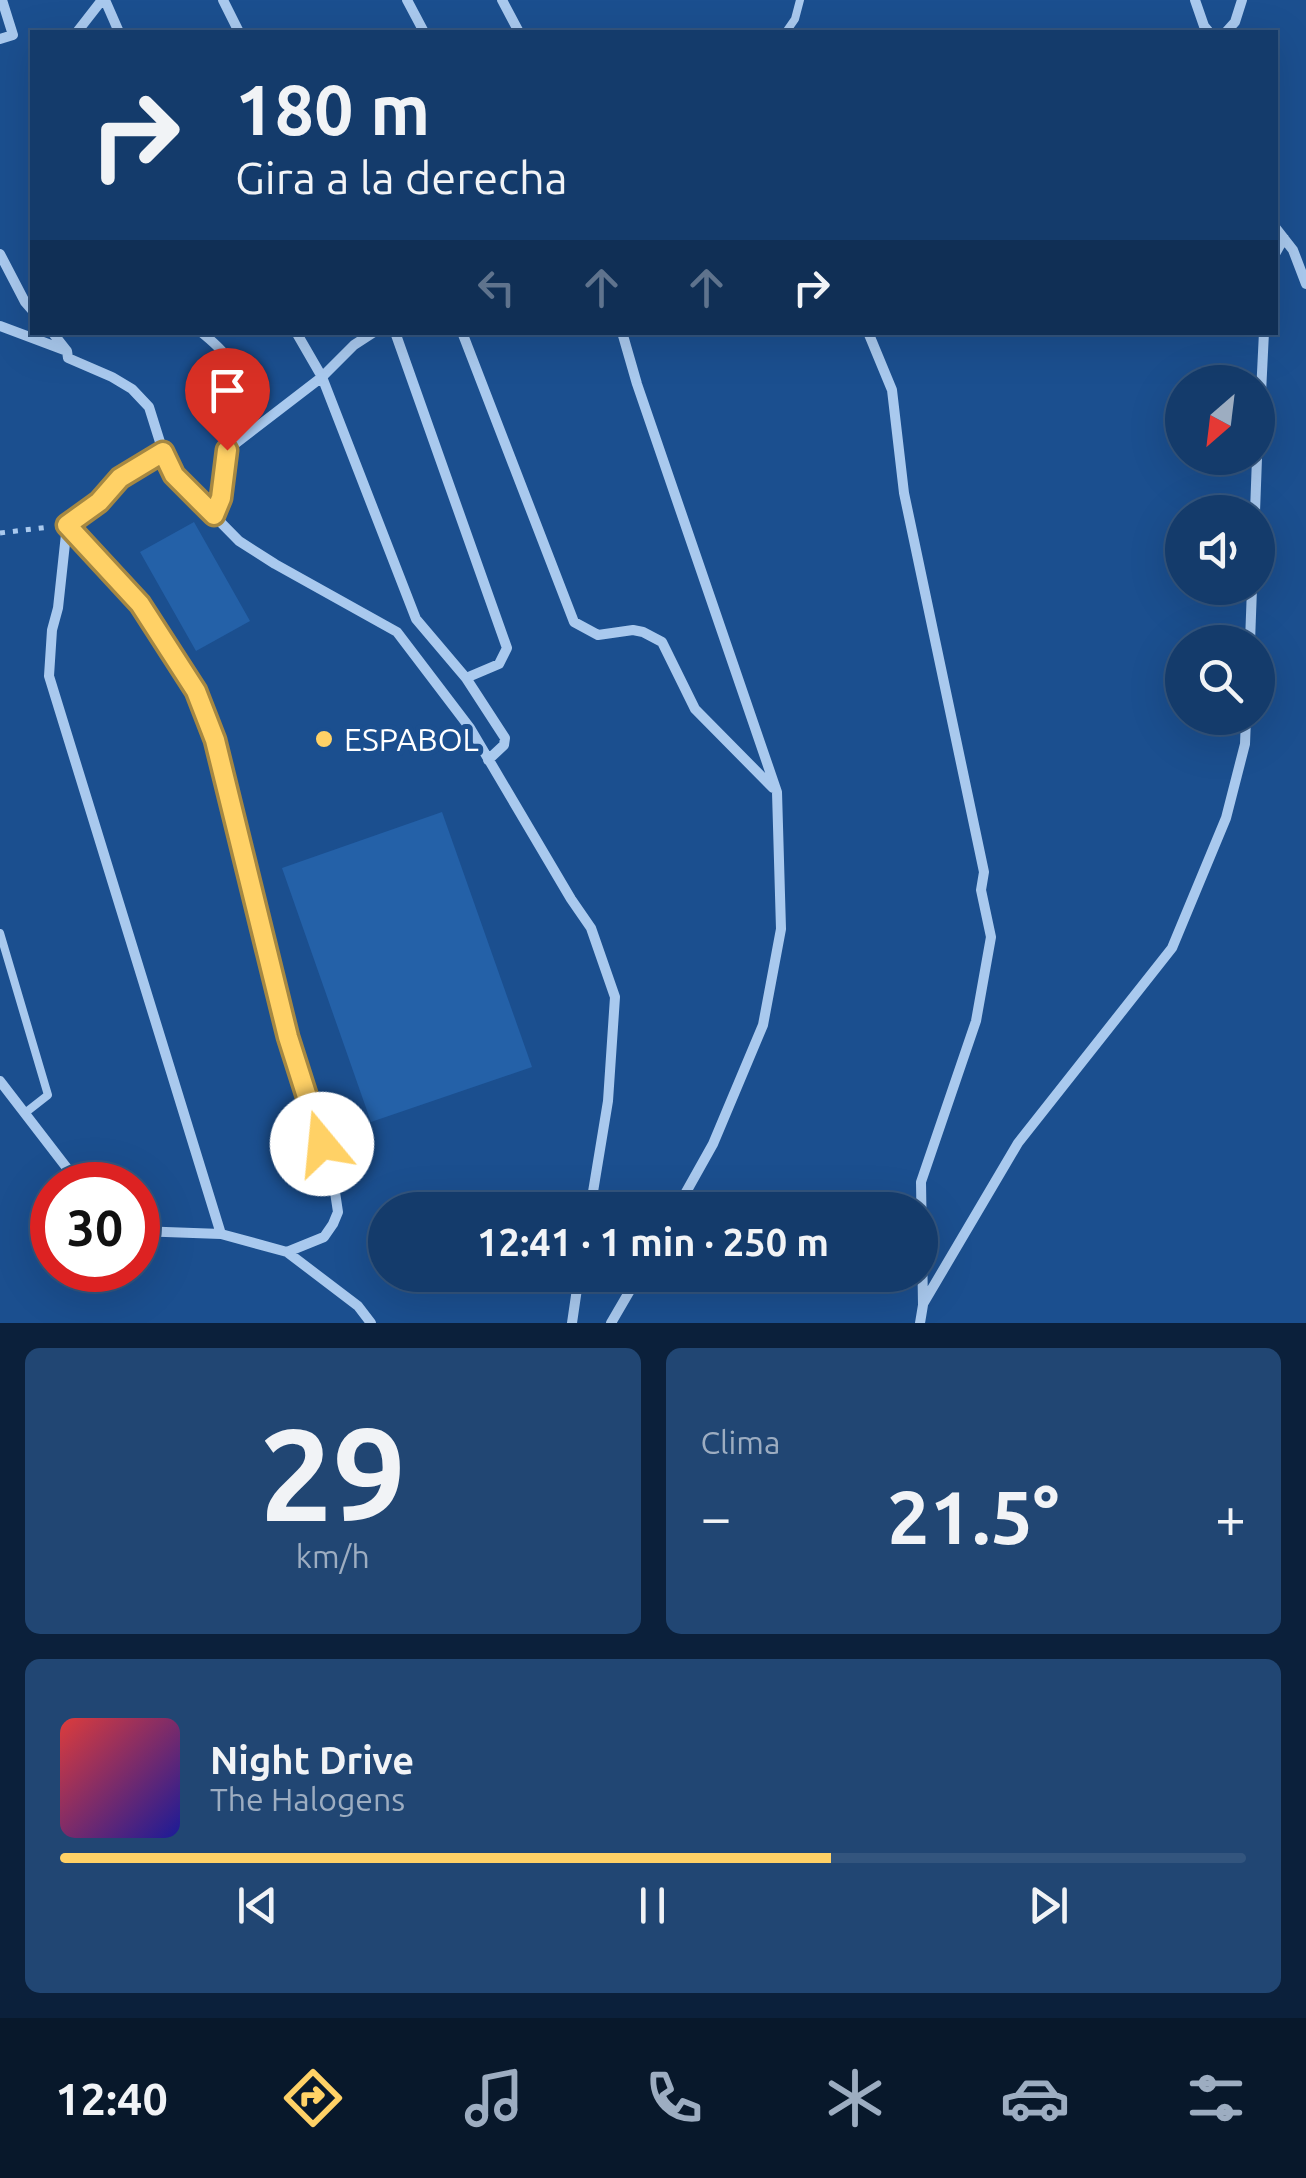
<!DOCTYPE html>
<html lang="es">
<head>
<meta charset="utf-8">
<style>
	:root { --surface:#143b6b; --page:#214673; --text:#f1f3f6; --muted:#9dadc1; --line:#33557e; --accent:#ffd166 }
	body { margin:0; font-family:Ubuntu,sans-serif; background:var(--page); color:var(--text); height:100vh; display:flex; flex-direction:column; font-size:38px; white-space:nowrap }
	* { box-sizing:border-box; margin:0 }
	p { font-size:32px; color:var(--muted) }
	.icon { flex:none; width:55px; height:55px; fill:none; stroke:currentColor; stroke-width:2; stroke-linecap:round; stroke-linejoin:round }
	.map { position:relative; height:1323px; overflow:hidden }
	.details { display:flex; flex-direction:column; gap:25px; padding:25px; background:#0b203b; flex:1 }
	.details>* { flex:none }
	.guide { position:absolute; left:30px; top:30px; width:1248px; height:305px; border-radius:0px; box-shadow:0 10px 40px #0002,0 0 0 2px var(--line); background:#143b6b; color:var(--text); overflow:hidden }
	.needle { width:65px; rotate:208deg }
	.controls { position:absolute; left:1165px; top:365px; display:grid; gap:20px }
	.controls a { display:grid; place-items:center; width:110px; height:110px; border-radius:50%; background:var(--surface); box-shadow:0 10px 40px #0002,0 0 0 2px var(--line); font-size:50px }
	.speed { position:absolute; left:30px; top:1162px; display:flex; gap:20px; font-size:50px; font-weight:700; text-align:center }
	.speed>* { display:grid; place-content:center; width:130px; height:130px; border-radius:50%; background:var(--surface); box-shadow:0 10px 40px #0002,0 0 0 2px var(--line); line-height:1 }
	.speed .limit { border:15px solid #d22; background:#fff; color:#111 }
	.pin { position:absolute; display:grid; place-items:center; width:85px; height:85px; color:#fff; margin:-102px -42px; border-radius:50% 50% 50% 0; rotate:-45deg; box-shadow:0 0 10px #0007 }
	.pin .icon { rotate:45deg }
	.me { position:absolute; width:110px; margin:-55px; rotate:343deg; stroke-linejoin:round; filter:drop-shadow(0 0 8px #0008) }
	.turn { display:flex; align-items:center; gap:35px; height:210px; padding:0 40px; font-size:45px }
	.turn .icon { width:130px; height:130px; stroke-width:2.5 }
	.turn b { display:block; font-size:70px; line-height:85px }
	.lanes { display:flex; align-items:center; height:95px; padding:0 40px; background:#0003; justify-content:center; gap:50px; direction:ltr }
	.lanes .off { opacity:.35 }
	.big { font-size:75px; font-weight:700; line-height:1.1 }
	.details .tile { flex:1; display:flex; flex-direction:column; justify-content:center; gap:15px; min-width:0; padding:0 35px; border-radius:15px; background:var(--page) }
	.details .dial { align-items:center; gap:0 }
	.dial b { font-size:130px; line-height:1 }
	.song { display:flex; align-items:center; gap:30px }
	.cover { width:120px; height:120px; border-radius:15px; background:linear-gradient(135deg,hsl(0 70% 55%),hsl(240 70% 35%)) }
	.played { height:10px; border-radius:5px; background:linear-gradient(90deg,var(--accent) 65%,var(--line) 65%) }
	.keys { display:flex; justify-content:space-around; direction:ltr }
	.heat { display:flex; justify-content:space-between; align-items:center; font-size:55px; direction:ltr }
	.details .tiles { flex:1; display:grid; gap:25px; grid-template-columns:1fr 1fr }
	.tile:last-child { grid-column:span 2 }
	.trip { position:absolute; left:368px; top:1192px; width:570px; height:100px; border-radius:50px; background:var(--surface); box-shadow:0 10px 40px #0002,0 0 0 2px var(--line); font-weight:700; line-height:100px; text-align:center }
	.tab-bar { display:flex; height:160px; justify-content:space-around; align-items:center; background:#08182b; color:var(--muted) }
	.tab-bar .icon { width:70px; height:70px }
	.tab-bar .current { color:var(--accent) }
	.tab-bar b { font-size:45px; color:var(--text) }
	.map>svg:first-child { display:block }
	.green { fill:#2461a8 }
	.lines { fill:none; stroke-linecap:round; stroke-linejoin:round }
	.path { stroke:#a9c9ee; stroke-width:5; stroke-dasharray:5 8; stroke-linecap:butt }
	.service { stroke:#a9c9ee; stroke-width:8 }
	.minor { stroke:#a9c9ee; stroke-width:10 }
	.route-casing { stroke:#a68842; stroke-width:25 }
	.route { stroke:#ffd166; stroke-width:18 }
	.poi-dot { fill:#ffd166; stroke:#1b4f8f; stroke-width:4 }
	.labels { text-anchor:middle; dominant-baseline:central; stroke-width:10; stroke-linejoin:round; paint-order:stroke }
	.poi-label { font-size:32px; fill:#fff; stroke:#1b4f8f; text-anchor:start }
</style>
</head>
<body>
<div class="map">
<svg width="1306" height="1323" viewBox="0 0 1306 1323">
	<rect width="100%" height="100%" fill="#1b4f8f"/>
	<path class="green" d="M194,522L250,621L196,651L140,552Z
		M442,812L532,1067L371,1122L282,868Z"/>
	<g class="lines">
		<path class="path" d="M0,533L49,527"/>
		<path class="service" d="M786,32L795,19L800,0
			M0,933L48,1095L25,1113"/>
		<path class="minor" d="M105,0L119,32
			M223,0L239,32
			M407,0L424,32
			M502,0L519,32
			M1195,0L1204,26L1209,32
			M77,32L102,0
			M1226,32L1235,22L1242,0
			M0,39L13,35L2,0
			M1275,227L1293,250L1306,284
			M0,254L25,302L32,310
			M1275,254L1284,238
			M0,326L67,351L68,358L112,377L132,389L149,407L165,458L174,475L239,541L275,564L397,632L470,728L571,899L591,928L615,997L608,1101L590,1210
			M52,332L67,351
			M201,332C223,350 232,358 236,386L221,498L214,515
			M296,332L322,377L416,619L466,678L505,738L504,745L488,760
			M395,332L507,648L499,664L466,678
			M462,332L574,622L598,635L633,630L643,632L662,642L695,709L773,788
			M622,332L637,384L777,792L781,929L763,1025L713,1144L676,1210
			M868,332L892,390L904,493L984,872L981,890L991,937L976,1021L921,1182L923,1305L920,1323
			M227,450L322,377L354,345L374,332
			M163,452L120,478L99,502L67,525L58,608L52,630L49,676L221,1234
			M1258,454L1264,332
			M1255,512L1257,458
			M67,525L140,605L196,691L215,740L288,1037L333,1179L338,1212L333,1224L324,1237L287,1252L221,1234L138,1231
			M1250,642L1252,588
			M0,1081L80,1185
			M287,1252L358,1306L371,1323
			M923,1304L1018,1143L1172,948L1226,818L1245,744L1246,718
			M572,1323L579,1275
			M611,1323L639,1275"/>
	</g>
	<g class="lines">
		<g class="route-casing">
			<path id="route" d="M227,450L221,498L214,515L174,475L163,452L120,478L99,502L67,525L140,604L196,691L215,740L288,1037L322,1144"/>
		</g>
		<use href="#route" class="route"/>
	</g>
	<circle class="poi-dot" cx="324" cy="739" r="10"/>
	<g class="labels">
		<g class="poi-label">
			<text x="344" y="739">ESPABOL</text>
		</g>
	</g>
</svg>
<div class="controls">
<a><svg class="needle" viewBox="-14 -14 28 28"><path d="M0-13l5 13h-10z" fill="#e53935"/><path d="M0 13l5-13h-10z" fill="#9dadc1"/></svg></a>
<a><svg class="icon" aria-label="sound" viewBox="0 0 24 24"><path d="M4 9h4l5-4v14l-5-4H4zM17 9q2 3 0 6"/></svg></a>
<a><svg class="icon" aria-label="search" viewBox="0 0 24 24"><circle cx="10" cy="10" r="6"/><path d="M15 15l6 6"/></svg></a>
</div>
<div class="speed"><div class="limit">30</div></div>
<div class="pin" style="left:227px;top:450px;background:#d93025"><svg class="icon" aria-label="arrive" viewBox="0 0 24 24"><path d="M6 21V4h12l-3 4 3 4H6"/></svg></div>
<svg class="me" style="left:322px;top:1144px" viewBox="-20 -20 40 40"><circle r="19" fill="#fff"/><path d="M0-13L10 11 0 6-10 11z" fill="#ffd166"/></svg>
<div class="trip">12:41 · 1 min · 250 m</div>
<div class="guide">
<div class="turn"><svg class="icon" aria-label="right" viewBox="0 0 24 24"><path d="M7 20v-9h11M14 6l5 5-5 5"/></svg><div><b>180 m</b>Gira a la derecha</div></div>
<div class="lanes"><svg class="icon off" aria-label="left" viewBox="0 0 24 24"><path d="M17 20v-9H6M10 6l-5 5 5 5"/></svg><svg class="icon off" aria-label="ahead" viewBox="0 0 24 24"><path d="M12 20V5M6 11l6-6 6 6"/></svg><svg class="icon off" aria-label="ahead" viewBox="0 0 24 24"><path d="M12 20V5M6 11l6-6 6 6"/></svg><svg class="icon" aria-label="right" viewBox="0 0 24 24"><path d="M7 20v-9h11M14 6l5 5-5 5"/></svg></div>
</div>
</div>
<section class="details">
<div class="tiles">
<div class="tile dial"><b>29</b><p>km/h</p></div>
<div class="tile"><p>Clima</p>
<div class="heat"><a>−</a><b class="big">21.5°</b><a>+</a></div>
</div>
<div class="tile">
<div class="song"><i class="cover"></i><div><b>Night Drive</b><p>The Halogens</p></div></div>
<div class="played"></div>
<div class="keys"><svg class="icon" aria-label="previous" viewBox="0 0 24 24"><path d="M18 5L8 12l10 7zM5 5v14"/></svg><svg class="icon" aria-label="pause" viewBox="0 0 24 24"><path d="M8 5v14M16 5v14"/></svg><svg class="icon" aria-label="next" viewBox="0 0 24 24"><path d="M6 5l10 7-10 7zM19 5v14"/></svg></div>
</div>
</div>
</section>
<nav class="tab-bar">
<b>12:40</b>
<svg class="icon current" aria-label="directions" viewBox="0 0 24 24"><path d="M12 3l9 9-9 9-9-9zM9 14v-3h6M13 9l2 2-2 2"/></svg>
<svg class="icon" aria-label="music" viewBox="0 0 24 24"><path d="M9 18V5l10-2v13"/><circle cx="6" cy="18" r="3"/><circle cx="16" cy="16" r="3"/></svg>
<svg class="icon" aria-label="phone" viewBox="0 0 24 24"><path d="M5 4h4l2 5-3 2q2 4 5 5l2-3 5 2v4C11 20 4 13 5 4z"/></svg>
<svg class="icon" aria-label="climate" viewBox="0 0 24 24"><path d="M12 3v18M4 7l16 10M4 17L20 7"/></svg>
<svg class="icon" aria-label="car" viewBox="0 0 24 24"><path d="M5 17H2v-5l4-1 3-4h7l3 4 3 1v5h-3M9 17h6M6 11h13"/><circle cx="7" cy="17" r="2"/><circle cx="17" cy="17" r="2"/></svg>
<svg class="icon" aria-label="filters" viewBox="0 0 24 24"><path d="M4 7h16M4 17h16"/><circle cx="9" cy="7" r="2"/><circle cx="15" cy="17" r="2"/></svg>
</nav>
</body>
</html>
